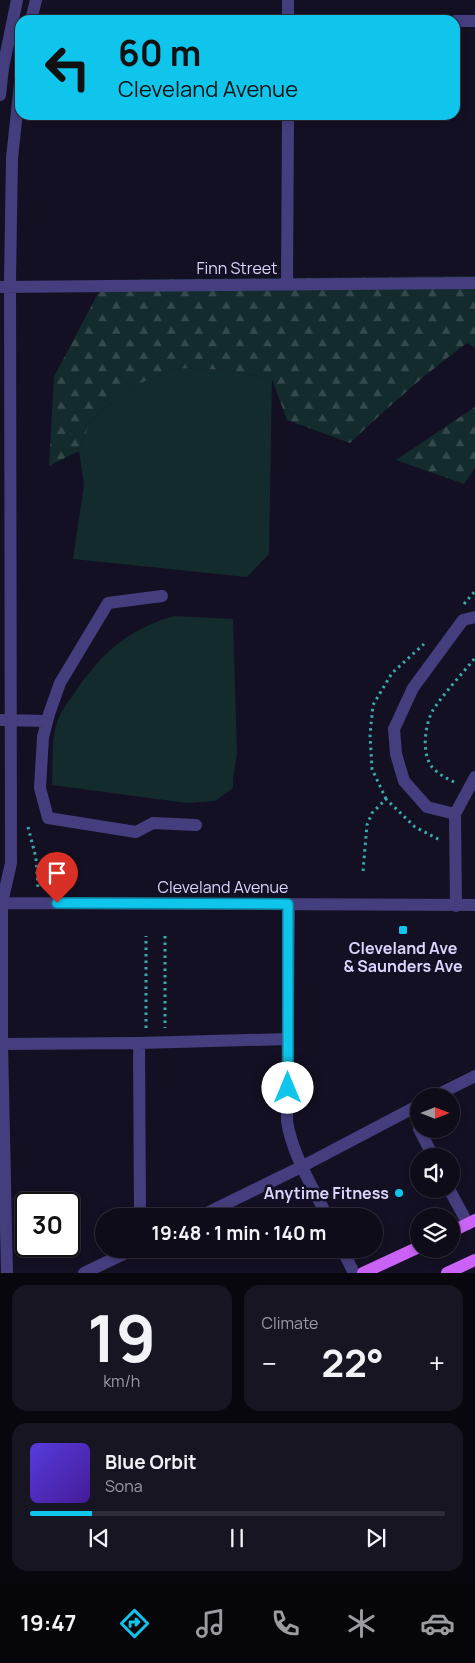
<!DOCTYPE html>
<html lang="en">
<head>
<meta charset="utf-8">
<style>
	:root { --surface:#0f0c1a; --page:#181523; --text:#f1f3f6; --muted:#9b9ba2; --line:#2f2c39; --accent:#10c5ec }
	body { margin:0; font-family:Manrope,sans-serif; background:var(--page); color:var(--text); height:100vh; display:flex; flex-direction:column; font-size:19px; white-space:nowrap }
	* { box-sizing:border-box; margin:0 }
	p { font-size:16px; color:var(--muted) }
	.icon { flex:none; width:28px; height:28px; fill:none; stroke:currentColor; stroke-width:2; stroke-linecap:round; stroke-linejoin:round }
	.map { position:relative; height:1273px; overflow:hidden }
	.side { display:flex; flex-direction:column; gap:12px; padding:12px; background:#08070e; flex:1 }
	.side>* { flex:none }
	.banner { position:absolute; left:15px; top:15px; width:445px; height:105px; border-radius:15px; box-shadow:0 2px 8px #0003,0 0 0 1px var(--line); background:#10c5ec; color:#111; overflow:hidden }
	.needle { width:32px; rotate:90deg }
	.fabs { position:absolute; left:410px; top:1088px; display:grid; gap:10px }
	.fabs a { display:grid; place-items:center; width:50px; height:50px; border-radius:50%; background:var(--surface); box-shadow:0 2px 8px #0003,0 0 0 1px var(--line); font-size:25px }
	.speed { position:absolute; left:15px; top:1192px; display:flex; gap:10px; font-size:25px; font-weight:700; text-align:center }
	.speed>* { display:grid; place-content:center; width:65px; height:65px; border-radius:50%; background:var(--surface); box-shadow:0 2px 8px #0003,0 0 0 1px var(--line); line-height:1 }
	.speed .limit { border:2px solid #111; border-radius:8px; background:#fff; color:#111 }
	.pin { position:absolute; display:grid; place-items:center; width:42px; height:42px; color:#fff; margin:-51px -21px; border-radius:50% 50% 50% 0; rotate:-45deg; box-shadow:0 0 5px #0007 }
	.pin .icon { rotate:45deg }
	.me { position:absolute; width:55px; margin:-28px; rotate:0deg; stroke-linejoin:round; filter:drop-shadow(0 0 4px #0008) }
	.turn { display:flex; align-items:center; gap:18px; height:105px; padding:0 20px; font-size:22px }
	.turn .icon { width:65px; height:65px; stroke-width:2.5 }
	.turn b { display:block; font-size:35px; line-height:42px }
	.big { font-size:38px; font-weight:700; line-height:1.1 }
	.side .card { flex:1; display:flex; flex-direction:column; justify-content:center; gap:8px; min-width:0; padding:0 18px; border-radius:15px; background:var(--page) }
	.side .dial { align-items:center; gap:0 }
	.dial b { font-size:65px; line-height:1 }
	.song { display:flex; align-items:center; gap:15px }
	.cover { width:60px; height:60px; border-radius:8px; background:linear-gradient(135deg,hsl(250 70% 55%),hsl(260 70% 35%)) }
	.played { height:5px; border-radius:2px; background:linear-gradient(90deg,var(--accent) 15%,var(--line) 15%) }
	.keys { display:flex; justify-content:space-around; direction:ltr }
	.heat { display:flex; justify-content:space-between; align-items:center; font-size:28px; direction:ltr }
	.side .tiles { flex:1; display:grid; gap:12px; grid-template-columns:1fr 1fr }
	.card:last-child { grid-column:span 2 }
	.trip { position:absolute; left:95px; top:1208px; width:288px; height:50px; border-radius:25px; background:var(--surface); box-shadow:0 2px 8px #0003,0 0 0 1px var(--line); font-weight:700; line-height:50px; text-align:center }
	.dock { display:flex; height:80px; justify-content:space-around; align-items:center; background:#06050a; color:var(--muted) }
	.dock .icon { width:35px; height:35px }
	.dock .current { color:var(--accent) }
	.dock b { font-size:22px; color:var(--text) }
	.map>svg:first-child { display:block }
	.grass { fill:#132b2c }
	.forest { fill:url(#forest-firs) }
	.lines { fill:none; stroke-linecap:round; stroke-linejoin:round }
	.path { stroke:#37abad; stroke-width:3; stroke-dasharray:2.5 4; stroke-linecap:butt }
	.minor { stroke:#453e7e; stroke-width:12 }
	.major { stroke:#ca63f5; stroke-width:12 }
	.route-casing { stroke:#0a8099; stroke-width:12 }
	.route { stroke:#10c5ec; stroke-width:9 }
	.poi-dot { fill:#10c5ec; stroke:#141023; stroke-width:2 }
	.labels { text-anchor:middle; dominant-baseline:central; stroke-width:5; stroke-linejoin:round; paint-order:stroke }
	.street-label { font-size:16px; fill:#dcd4fc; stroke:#141023 }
	.poi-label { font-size:16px; font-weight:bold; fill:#dcd4fc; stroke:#141023 }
</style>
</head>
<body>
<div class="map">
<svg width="475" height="1273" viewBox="0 0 475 1273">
	<defs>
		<pattern id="forest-firs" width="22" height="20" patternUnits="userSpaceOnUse" patternTransform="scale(1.25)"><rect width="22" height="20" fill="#132b2c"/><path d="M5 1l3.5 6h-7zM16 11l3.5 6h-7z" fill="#35494c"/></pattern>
	</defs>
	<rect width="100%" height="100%" fill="#141023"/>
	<path class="grass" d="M173,368L228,370L272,379L269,554L247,577L73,559L84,485L79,451L91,420L126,390Z
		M174,616L233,619L237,753L233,780V788L215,801L187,803L52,785C53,766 51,738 58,720C61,711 68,702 74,694C99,655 128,629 174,616Z"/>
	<path class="forest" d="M475,276V348L467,343C426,373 388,407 350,443L287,420L272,379L228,370L173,368L126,390L91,420L79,451L49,466L54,377L105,280Z
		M475,407V468L464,484L396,460Z"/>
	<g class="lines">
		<path class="path" d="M464,604L475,591
			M454,782C446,778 438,774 432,767C421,753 425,724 433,710C445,692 461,675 475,658
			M386,799L372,769L370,735L373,705L392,673L424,644
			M28,827L36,858L38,888
			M363,871L367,825L372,813L386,799L415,827L440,840
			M165,936V1028
			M146,1028V936"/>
		<path class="minor" d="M288,0V20
			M31,20L36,0
			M455,21H475
			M0,95L3,68L17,0
			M287,284L288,115
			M0,287L475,283
			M162,596L108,603L60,683L49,714L43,737L40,788L48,818L136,832L153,823L196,825
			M0,720L47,721
			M455,814L427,807L404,781L396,754L394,729L413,688L463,620L475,617
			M0,903L475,905
			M289,904L287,1121C292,1154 312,1186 327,1216
			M456,906L455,814L475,777
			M139,1043L140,1216
			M2,1044L139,1043L288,1039
			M435,1096L475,1076
			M419,1129L433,1156
			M449,1189L468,1224
			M201,1216L303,1166L419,1105
			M342,1249L354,1273
			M7,1273L2,1044V903L11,863L10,280L12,158L20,84
			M84,1273L134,1249"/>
		<path class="major" d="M451,1232L475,1220
			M363,1273L419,1247
			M447,1273L475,1260"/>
	</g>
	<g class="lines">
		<g class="route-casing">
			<path id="route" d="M57,903L288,904V1088"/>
		</g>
		<use href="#route" class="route"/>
	</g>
	<g class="poi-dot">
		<rect x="398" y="925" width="10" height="10" rx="2.5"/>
		<circle cx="399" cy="1193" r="5"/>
	</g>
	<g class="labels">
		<g class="street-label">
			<text x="237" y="268">Finn Street</text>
			<text x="223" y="887">Cleveland Avenue</text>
		</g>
		<g class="poi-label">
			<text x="403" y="948">Cleveland Ave<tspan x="403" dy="18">&amp; Saunders Ave</tspan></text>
			<text x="389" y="1193" text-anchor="end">Anytime Fitness</text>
		</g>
	</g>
</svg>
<div class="fabs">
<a><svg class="needle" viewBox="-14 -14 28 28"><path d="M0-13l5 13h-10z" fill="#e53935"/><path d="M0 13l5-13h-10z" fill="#9b9ba2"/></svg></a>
<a><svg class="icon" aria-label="sound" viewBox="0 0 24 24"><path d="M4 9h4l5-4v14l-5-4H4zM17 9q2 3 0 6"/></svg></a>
<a><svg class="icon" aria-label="layers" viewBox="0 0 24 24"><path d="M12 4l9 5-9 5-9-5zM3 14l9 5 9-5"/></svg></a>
</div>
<div class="speed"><div class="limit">30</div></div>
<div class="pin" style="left:57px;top:903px;background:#d93025"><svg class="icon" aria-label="arrive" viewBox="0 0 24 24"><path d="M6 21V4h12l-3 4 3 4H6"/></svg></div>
<svg class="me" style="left:288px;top:1088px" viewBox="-20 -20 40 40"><circle r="19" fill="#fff"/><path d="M0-13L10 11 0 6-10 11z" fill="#10c5ec"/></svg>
<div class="trip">19:48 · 1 min · 140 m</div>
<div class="banner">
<div class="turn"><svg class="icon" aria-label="left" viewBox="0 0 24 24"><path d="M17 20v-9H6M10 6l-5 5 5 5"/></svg><div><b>60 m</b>Cleveland Avenue</div></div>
</div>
</div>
<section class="side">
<div class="tiles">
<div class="card dial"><b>19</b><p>km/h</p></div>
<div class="card"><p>Climate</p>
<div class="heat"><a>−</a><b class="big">22°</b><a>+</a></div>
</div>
<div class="card">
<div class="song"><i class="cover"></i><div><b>Blue Orbit</b><p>Sona</p></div></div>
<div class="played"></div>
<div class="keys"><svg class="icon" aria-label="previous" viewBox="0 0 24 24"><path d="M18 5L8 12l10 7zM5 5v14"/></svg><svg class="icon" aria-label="pause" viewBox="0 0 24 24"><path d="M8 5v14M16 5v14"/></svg><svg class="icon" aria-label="next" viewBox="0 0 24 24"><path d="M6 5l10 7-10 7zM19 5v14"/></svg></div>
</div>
</div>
</section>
<nav class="dock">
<b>19:47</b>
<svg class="icon current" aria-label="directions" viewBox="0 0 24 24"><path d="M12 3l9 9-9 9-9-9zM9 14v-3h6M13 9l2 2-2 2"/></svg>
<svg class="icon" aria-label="music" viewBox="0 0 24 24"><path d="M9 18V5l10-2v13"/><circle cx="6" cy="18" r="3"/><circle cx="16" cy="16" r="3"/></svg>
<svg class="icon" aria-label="phone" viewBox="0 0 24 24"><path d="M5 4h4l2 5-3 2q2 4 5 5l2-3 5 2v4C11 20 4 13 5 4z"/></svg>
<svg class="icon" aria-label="climate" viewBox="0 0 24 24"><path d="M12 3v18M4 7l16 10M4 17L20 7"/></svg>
<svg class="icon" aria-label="car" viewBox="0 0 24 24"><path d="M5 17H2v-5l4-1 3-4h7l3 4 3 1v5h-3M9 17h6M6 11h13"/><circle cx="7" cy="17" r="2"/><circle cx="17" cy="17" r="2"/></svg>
</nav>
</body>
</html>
